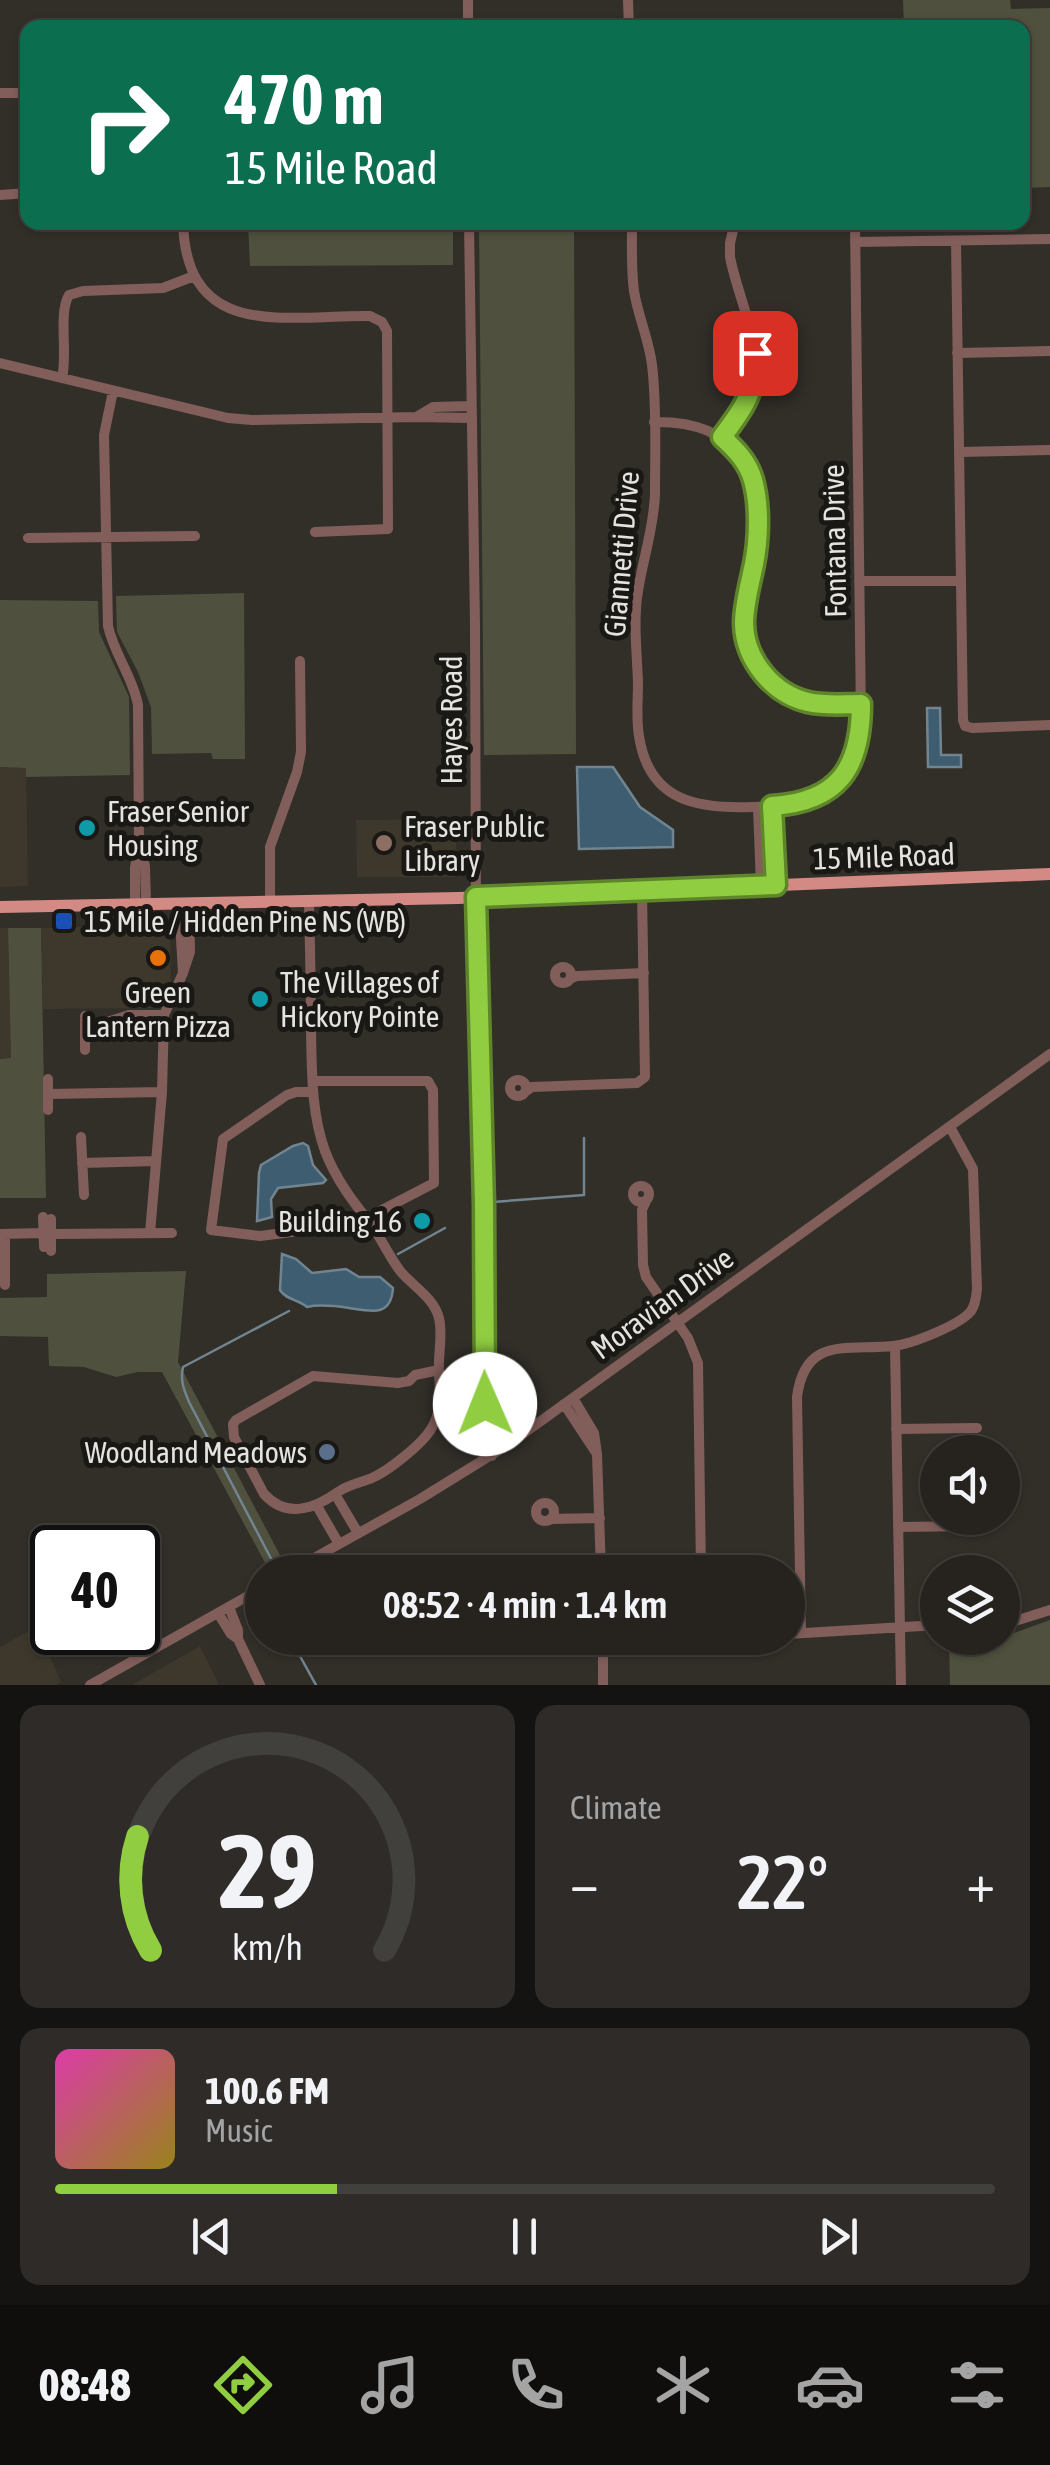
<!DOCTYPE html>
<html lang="en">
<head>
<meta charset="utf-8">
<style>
	:root { --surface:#26231f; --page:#2e2b28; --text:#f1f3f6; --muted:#a4a4a4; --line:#42403d; --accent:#90cd41 }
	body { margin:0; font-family:"Asap Condensed",sans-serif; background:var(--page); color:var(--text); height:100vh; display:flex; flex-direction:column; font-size:38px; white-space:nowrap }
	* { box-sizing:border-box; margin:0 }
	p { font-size:32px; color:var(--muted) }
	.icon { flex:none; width:55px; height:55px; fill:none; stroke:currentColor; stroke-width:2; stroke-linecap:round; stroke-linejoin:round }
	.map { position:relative; height:1685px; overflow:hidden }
	.drawer { display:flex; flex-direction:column; gap:20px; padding:20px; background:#151311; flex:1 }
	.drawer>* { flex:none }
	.guide { position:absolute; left:20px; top:20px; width:1010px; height:210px; border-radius:20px; box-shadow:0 2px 8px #0004,0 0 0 2px var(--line); background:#0b6e4f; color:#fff; overflow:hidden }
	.controls { position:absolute; left:920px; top:1435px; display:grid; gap:20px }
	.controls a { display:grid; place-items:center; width:100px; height:100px; border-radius:50%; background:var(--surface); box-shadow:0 2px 8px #0004,0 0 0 2px var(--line); font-size:50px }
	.speed { position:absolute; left:30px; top:1525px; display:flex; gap:20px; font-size:50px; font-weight:700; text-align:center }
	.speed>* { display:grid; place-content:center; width:130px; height:130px; border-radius:50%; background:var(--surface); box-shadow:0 2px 8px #0004,0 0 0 2px var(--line); line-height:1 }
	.speed .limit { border:5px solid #111; border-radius:15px; background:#fff; color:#111 }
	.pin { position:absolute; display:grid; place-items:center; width:85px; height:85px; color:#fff; margin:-42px; border-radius:20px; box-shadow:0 5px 15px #0006 }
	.me { position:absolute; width:110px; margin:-55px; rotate:359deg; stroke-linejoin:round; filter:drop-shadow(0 0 8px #0008) }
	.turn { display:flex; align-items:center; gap:35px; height:210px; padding:0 40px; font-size:45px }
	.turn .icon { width:130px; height:130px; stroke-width:2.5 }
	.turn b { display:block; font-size:70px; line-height:85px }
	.big { font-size:75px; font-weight:600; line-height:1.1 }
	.drawer .widget { flex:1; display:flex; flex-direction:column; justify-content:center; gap:15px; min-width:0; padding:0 35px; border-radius:20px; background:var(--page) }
	.drawer .dial { align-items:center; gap:0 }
	.dial svg { height:260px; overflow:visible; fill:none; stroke:var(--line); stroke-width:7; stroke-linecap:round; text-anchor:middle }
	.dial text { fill:var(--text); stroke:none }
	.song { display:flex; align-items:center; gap:30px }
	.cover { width:120px; height:120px; border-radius:15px; background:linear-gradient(135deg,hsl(320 70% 55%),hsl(50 70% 35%)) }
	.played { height:10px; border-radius:5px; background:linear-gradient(90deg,var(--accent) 30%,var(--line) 30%) }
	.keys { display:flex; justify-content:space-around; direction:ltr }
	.heat { display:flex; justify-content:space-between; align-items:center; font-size:55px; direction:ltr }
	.drawer .tiles { flex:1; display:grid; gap:20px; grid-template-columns:1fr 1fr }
	.widget:last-child { grid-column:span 2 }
	.trip { position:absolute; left:245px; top:1555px; width:560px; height:100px; border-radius:50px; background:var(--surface); box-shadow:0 2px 8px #0004,0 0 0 2px var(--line); font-weight:600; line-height:100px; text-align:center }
	.tab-bar { display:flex; height:160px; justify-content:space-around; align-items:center; background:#0f0e0c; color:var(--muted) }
	.tab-bar .icon { width:70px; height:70px }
	.tab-bar .selected { color:var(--accent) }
	.tab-bar b { font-size:45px; color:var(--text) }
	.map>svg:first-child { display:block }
	.built { fill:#3d382b }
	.green { fill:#4f513e }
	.water { fill:#3f5d70; stroke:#718591; stroke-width:2.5 }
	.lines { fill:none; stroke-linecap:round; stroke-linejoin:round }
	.stream { stroke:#718591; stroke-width:2.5 }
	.minor { stroke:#825e5b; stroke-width:10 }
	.major { stroke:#d38984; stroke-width:12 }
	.route-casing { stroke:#5e852a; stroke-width:25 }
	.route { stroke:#90cd41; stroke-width:18 }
	.culture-dot { fill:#0f9aa8; stroke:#191814; stroke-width:4 }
	.education-dot { fill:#8d6e63; stroke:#191814; stroke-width:4 }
	.transit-dot { fill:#1a4fb4; stroke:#191814; stroke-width:4 }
	.food-dot { fill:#e8710a; stroke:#191814; stroke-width:4 }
	.service-dot { fill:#5c6f8a; stroke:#191814; stroke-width:4 }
	.labels { text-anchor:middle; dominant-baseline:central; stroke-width:10; stroke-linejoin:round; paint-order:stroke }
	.street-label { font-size:30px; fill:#e5e3df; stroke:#191814 }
	.poi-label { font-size:30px; fill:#e5e3df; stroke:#191814; text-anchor:start }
</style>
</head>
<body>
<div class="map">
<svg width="1050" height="1685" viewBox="0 0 1050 1685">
	<rect width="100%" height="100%" fill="#322f29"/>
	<path class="built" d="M0,767L26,768L28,886L0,887Z
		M456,819V877H357L356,820Z
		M170,924L171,981L158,1008L43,1009L41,928Z
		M0,928H8L11,1058L0,1059Z
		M37,1627L61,1682L55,1685H0V1647Z
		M200,1646L219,1685H132Z"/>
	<path class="green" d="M903,0H1010L1011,9L1050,8V187L1023,188L1022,28L904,27Z
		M248,223H453V265L250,266Z
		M479,223H574L576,754L484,755Z
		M244,593L245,759H213L211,753L152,754L151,707L138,672L117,632L116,596Z
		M0,600L98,601L99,632L129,697L130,775L26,777V768L0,767Z
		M8,928H41L46,1198H0V1059L11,1058Z
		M186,1271L178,1362L281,1557L292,1562L275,1572H270L162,1372H138L116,1377L84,1367L49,1366L48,1337L0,1336V1298L47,1297V1274Z
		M1050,1620V1685H950L949,1638H1002L1003,1634H1011Z"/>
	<path class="water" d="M927,708H940L941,755H961V767H928Z
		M577,767H613L640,807L673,830V847L579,849Z
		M303,1143L308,1146L313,1165L326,1180L323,1183L278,1188L271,1199L272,1217L257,1221L259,1173L261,1165L293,1146Z
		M282,1254L296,1259L312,1273L346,1269L359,1277H380L393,1288C391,1318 370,1311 349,1308C336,1306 320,1304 307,1307C298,1299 286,1300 280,1290Z"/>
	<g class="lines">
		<path class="stream" d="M493,1202L584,1195V1138
			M398,1254L445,1228
			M278,1572L189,1402C184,1390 180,1381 183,1367L289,1311
			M290,1638L316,1685"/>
		<path class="minor" d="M468,0V28
			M628,0L629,28
			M0,93H28
			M0,195L28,193
			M183,222C186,342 286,315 370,316L382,322L387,331L388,529L315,532
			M469,222L475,626L476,917L484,1203L486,1437L487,1447L492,1456
			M632,222C632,245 631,269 634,291C638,316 649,340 652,365C657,404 655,454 655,494C654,527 643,559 638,591C633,621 637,653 638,683C638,700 636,719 639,736C649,802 698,809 753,807C815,805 859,790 861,719L855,222
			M956,241L963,720L965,726L972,728L1050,725
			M855,242L1050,239
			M957,353L1050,351
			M0,363L228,418L252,420L417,417L471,418
			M62,378C68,354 58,313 69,295L83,291L163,288L194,276
			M113,391L104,435L108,626C114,654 133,677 138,705L139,844L145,866L146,904
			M418,416L433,407L471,406
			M654,422C742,421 766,474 756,555C753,578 744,600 744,623C744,659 772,694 807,702C824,705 843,704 861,704
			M722,437C733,423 746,408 752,390C766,352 737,296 730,257V243L735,222
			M959,452L1050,450
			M28,538L195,536
			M859,581H961
			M772,806L776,885
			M758,807L761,886
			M270,902V847L297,772L301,752L300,661
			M309,902C310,945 311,988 311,1031C312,1071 311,1112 325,1151C336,1180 354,1203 373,1227C383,1242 390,1258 401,1272C414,1287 434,1298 439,1318C443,1335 438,1354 439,1371C440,1396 443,1416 426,1436C415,1449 388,1471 372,1478C360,1483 349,1484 338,1492C314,1509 287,1519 264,1494L234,1437L233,1424L236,1420L313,1376L398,1383L409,1381L415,1375L439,1370
			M179,904L183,973L190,952L189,903
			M135,905V867L138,850
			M555 975a8 8 0 1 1 16 0a8 8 0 1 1-16 0Z
			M570,979L577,976L644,973
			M85,1016V1050
			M85,1029L129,1015H164
			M48,1079V1110
			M510 1088a8 8 0 1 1 16 0a8 8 0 1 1-16 0Z
			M313,1081H428L433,1090L434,1183L355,1224L260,1236L211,1230L223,1139L287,1095L296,1092H313
			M525,1092L532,1087L637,1083L645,1077L642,891
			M48,1094L162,1092
			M81,1137L84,1195
			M82,1163L156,1161
			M633 1194a8 8 0 1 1 16 0a8 8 0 1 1-16 0Z
			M646,1201L642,1210L643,1265L646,1277L688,1338L698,1363L701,1572
			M43,1217L44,1247
			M51,1219V1251
			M150,1233L162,1092L164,1015L183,973
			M1,1234L43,1233
			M5,1234V1285
			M51,1234L172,1233
			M895,1346L901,1685
			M564,1404L597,1454L594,1433L573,1398
			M896,1429L977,1428
			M597,1454L601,1572
			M335,1494L358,1533
			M536 1512a9 9 0 1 1 18 0a9 9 0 1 1-18 0Z
			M317,1506L339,1544
			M550,1519L600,1518
			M898,1527L978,1526
			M289,1572L420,1499L509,1444L1050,1054
			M218,1613L231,1634L238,1639V1630L229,1607
			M1002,1623L1015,1621L1050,1610
			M801,1633L797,1397C805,1335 848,1351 893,1346C912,1344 960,1325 971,1311C976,1304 976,1297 977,1289L973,1169L950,1127
			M788,1634L938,1625
			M546,1638H547
			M558,1638L603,1640
			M603,1638V1685
			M238,1639L260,1685
			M90,1685L262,1588"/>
		<path class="major" d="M0,907L458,898L1050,874"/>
	</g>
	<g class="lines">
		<g class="route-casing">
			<path id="route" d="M485,1404L484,1204L476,897L776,885L772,806C839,802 861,767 861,704C843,704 825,706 808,702C773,694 745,660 744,624C744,604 750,584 754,564C759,539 760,505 753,480C748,462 736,450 722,437C744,408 757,390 755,353"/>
		</g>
		<use href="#route" class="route"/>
	</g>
	<g class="culture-dot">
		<circle cx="87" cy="828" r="10"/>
		<circle cx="260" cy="999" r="10"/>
		<circle cx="422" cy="1221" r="10"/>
	</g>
	<circle class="education-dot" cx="384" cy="843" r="10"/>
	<rect class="transit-dot" x="54" y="911" width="20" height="20" rx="5"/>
	<circle class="food-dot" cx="158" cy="958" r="10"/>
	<circle class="service-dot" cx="327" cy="1452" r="10"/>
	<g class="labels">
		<g class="street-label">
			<text transform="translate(834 541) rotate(-91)">Fontana Drive</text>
			<text transform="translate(621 554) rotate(-85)">Giannetti Drive</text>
			<text transform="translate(451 720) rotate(-90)">Hayes Road</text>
			<text transform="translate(884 856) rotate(-2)">15 Mile Road</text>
			<text transform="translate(662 1303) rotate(-36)">Moravian Drive</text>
		</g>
		<g class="poi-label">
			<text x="107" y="811">Fraser Senior<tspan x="107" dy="34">Housing</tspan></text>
			<text x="404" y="826">Fraser Public<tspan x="404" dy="34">Library</tspan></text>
			<text x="84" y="921">15 Mile / Hidden Pine NS (WB)</text>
			<text x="280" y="982">The Villages of<tspan x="280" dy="34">Hickory Pointe</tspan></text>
			<text x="158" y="992" text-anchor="middle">Green<tspan x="158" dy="34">Lantern Pizza</tspan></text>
			<text x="402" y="1221" text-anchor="end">Building 16</text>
			<text x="307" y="1452" text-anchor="end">Woodland Meadows</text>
		</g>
	</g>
</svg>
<div class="controls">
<a><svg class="icon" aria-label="sound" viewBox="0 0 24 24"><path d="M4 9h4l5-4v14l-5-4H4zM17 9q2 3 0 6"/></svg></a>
<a><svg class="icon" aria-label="layers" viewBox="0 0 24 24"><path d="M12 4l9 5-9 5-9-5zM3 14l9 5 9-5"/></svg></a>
</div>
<div class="speed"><div class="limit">40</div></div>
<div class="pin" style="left:755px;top:353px;background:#d93025"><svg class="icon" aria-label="arrive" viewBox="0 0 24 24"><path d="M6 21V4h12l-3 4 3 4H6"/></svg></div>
<svg class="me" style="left:485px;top:1404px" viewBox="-20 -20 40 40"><circle r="19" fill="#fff"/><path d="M0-13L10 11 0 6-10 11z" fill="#90cd41"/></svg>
<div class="trip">08:52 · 4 min · 1.4 km</div>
<div class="guide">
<div class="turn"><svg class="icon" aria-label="right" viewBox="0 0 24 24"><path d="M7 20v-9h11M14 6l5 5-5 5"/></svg><div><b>470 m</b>15 Mile Road</div></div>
</div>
</div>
<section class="drawer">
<div class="tiles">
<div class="widget dial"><svg viewBox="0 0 100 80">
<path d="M14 69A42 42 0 1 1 86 69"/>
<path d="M14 69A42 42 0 0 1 10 34" stroke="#90cd41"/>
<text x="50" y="56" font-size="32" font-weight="700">29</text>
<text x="50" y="72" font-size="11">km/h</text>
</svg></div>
<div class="widget"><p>Climate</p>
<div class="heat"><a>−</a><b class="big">22°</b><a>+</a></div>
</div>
<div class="widget">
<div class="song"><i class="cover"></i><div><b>100.6 FM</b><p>Music</p></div></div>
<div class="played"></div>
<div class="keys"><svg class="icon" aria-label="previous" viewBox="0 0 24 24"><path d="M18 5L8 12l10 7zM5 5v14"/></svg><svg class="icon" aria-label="pause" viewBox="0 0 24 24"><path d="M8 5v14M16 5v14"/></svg><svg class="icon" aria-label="next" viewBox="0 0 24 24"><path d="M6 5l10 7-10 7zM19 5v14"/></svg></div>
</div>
</div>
</section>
<nav class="tab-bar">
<b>08:48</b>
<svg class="icon selected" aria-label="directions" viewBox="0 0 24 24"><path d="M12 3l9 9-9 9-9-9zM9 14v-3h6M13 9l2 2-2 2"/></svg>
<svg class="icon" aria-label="music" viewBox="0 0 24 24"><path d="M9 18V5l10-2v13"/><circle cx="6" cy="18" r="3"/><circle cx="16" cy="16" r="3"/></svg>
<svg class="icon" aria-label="phone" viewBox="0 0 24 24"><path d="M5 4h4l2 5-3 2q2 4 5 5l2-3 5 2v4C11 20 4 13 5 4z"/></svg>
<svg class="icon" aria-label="climate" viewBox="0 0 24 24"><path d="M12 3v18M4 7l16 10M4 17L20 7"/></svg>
<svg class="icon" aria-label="car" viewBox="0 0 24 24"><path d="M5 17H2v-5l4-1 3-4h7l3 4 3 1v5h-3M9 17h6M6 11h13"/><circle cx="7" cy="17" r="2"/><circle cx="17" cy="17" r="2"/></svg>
<svg class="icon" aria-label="filters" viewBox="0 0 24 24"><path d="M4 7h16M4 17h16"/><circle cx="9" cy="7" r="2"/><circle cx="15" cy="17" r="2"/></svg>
</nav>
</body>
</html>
